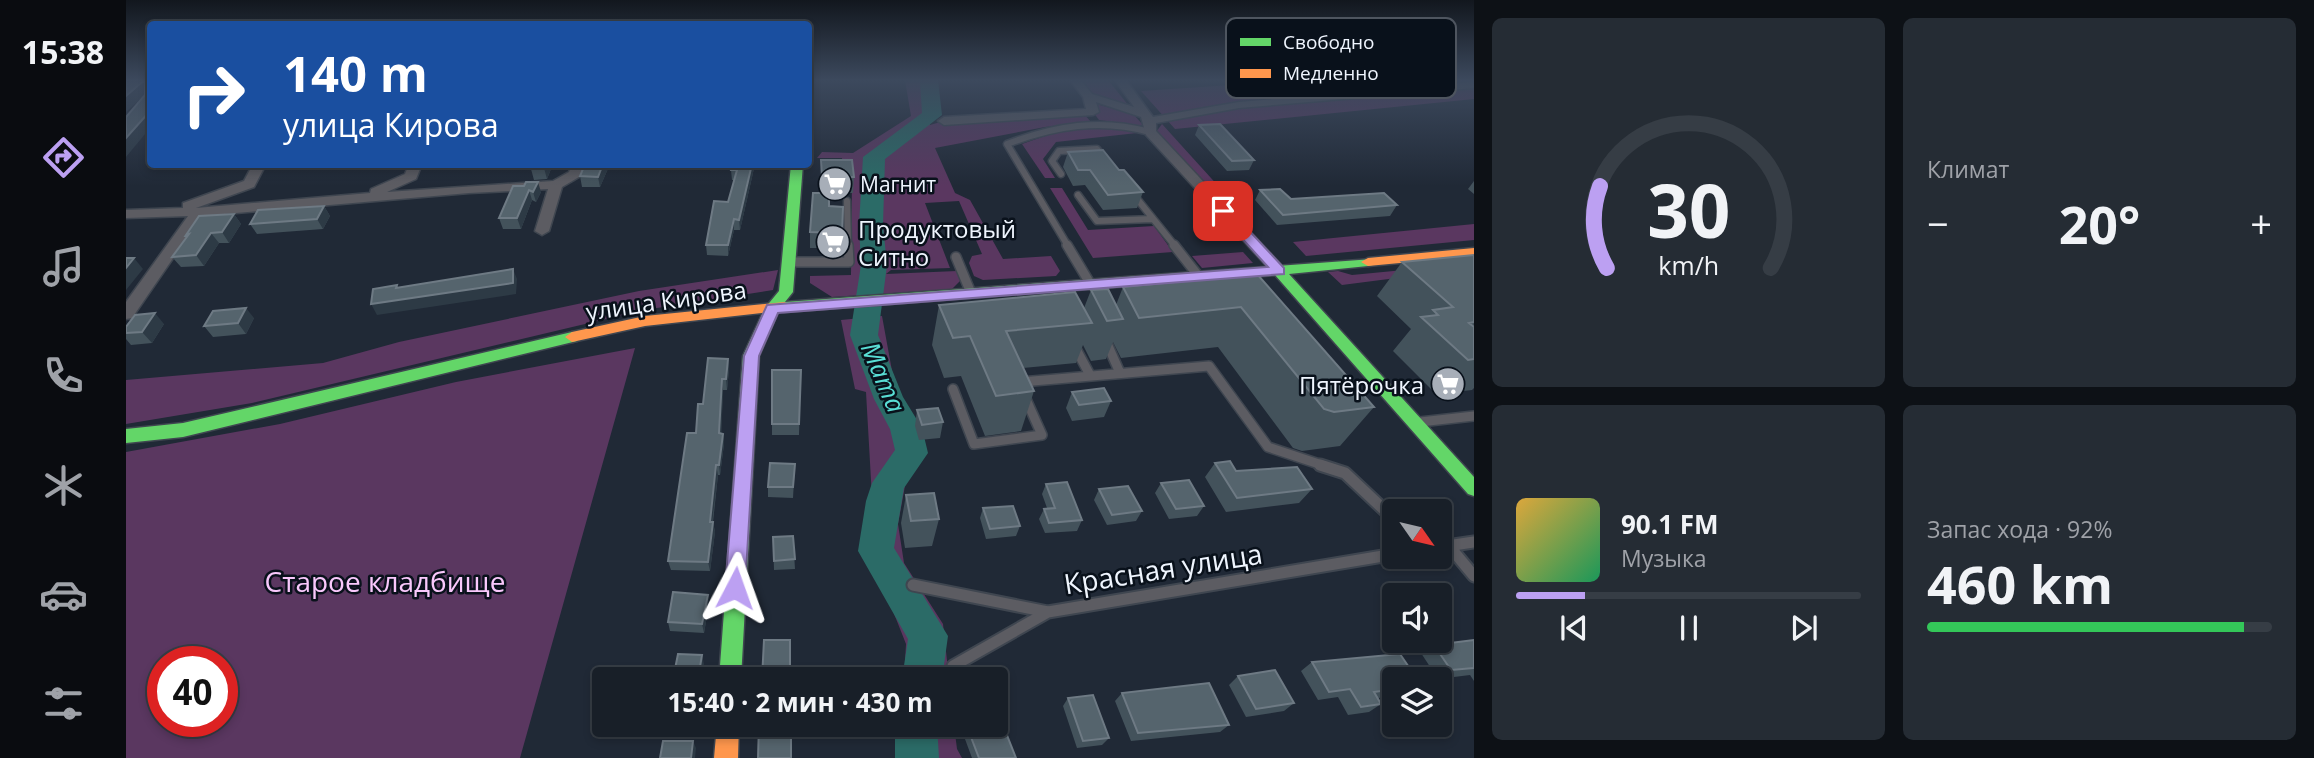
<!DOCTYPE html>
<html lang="ru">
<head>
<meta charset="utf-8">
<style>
	:root { --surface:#181f28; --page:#252c34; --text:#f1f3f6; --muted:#9fa2a8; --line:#363d45; --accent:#bca0f2 }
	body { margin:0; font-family:"Open Sans",sans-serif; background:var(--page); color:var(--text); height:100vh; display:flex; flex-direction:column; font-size:26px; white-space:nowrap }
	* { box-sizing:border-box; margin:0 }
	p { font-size:23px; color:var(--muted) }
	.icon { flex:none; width:38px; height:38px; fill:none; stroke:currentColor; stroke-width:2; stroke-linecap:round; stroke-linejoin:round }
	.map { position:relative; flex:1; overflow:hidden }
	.drawer { display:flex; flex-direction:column; gap:18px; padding:18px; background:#0d1116; width:840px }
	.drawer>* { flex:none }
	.top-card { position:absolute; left:21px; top:21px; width:665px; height:147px; border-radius:7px; box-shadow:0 4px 10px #0003,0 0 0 2px var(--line); background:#1a4fa0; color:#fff; overflow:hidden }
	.needle { width:46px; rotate:124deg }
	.tools { position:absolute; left:1256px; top:499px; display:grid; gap:14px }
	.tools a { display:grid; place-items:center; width:70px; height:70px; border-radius:7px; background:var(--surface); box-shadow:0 4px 10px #0003,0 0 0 2px var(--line); font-size:35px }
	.speed { position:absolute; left:21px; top:646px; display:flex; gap:14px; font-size:35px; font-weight:700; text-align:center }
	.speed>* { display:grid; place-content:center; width:91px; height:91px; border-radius:50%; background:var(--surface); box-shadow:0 4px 10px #0003,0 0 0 2px var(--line); line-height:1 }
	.speed .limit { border:10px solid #d22; background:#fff; color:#111 }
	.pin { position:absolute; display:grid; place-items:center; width:60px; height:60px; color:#fff; margin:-30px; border-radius:14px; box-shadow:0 4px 10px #0006 }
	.me { position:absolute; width:77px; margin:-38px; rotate:4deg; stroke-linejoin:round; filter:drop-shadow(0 0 5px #0008) }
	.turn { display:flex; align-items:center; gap:24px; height:147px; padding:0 21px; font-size:32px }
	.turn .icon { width:91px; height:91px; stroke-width:2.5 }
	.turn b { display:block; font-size:49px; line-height:60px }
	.big { font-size:52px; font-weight:700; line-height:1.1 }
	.drawer .card { flex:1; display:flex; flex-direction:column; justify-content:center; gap:10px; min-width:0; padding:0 24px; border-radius:10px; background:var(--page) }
	.drawer .dial { align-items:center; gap:0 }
	.dial svg { height:182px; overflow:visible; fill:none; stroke:var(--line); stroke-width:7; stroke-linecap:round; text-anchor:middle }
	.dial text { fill:var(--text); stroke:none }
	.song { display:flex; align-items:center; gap:21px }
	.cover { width:84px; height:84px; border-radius:10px; background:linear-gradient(135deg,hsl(40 70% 55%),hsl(150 70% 35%)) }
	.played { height:7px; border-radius:4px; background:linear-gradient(90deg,var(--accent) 20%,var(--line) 20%) }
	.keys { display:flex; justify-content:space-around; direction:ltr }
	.heat { display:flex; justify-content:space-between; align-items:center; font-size:38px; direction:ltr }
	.charge { height:10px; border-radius:5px; background:linear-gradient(90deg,#34c759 92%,var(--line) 0) }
	.drawer .tiles { flex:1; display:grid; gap:18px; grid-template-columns:repeat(2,1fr) }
	.trip { position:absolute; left:466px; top:667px; width:416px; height:70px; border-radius:7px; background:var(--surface); box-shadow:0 4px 10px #0003,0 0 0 2px var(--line); font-weight:700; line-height:70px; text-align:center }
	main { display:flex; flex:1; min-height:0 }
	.tab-bar { display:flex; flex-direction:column; width:126px; justify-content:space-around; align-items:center; background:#0a0c10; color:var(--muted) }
	.tab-bar .icon { width:49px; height:49px }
	.tab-bar .on { color:var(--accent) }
	.tab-bar b { font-size:32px; color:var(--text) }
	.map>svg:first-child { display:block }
	.green { fill:#5a3760; fill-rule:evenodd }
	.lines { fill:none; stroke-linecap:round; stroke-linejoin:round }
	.river { fill:#2b6b67; fill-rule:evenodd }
	.lane-far2-casing { stroke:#3f4650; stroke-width:9 }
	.lane-far1-casing { stroke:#3f4650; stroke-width:12 }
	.lane-casing { stroke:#3f4650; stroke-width:15 }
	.street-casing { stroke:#3f4650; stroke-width:3 }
	.fast-casing { stroke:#3f4650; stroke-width:3 }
	.slow-casing { stroke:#3f4650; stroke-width:3 }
	.lane-far2 { stroke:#5c5c62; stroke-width:6 }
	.lane-far1 { stroke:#5c5c62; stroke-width:9 }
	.lane { stroke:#5c5c62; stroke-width:11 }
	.street { fill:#5c5c62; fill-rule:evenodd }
	.fast { fill:#63d668; fill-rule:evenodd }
	.slow { fill:#ff974d; fill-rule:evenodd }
	.wall { fill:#43525b }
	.shaded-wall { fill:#2d3a45 }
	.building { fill:#55646d; stroke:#6e7a84; stroke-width:2 }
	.route { fill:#bca0f2; stroke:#7a689d; stroke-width:2 }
	.labels { text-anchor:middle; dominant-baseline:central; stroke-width:5; stroke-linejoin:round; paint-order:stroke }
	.far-poi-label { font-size:21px; fill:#eff5fe; stroke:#09111b; text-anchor:start }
	.poi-label { font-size:24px; fill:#eff5fe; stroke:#09111b; text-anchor:start }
	.street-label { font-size:24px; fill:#eff5fe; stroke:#09111b }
	.water-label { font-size:26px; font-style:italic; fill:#59ded5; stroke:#09111b }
	.near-street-label { font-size:28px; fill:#eff5fe; stroke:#09111b }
	.near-park-label { font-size:28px; fill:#f9c8fc; stroke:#09111b }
	.key { fill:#09111b; stroke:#4e555f; stroke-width:2 }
	.key-label { font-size:19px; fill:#eff5fe }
</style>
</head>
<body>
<main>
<nav class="tab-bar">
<b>15:38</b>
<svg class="icon on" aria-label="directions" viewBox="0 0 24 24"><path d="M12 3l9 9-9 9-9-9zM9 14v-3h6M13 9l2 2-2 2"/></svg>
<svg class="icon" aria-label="music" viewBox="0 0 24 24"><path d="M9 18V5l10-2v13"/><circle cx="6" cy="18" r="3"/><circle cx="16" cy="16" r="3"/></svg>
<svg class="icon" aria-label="phone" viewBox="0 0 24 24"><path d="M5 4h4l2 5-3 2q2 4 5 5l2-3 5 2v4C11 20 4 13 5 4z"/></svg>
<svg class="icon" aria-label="climate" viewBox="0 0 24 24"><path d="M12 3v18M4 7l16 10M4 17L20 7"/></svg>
<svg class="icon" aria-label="car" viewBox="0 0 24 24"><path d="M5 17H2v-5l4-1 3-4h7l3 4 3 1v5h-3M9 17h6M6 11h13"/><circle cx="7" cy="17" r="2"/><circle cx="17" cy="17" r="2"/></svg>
<svg class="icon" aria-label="filters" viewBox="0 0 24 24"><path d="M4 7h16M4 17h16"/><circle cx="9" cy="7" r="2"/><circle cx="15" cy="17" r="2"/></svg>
</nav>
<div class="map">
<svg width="1348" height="758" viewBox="0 0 1348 758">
	<rect width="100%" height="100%" fill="#202936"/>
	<path class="green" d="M779,80H796L804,125L818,121L957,113L965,122L919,127L809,148L829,193L844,200L877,259L925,256L934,271L930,276L857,280L848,276L843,263L846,256L856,254L833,201L799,203L824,268L765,270L760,274L831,271L834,281L826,289L706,297L684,283V276L725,275L726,176L717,175L716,158H691L696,152L727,153L785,116Z
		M947,80H982L1003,106L955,94Z
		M1178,80H1348V99L1049,129L1015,91Z
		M959,101L1007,114L1018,126L973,120Z
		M1036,124L1114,210H1104L1030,132Z
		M976,126L1011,133L930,142L917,159L929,178H919L896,144L936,130Z
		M924,188H936L962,230L1028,226L1047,252L967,258Z
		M1348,224V240L1180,256L1167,242Z
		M1117,252L1127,263L1076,268L1066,256Z
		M1340,264L1348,268L1216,285L1202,272L1212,271L1226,275Z
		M652,270L647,290L518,310L126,403L0,424V380L197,363L273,342L513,291Z
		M756,316L783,464L772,524L778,563L817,624L823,679H778L780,644L750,568L740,392L729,389L715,320Z
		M509,348L394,758H0V452L154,424L330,382ZM37,662H96V721H37Z
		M775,725H828L831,749L836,758H773Z"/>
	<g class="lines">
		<path class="river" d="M794,80H812L816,115L759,159L757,225L761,265L752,335L777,397L796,428L802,453L778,488L768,548L822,636L816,679H776L782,639L732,551L740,501L746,483L769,450L764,429L748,399L724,335L735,265L733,225L737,157L796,113Z
			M769,724H811L813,758H769Z"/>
		<g class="lane-far2-casing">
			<path id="lane-far2" d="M935,174L926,161L933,151L971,149L979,159
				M952,195L971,221L1027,219
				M1008,195L1049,246
				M721,201L722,246
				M942,246L881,144C929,126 974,118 1024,132"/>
		</g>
		<g class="lane-far1-casing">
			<path id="lane-far1" d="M941,245L965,285
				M1048,245L1074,278
				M830,257L845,293
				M664,262H723L722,245
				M980,341L994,373
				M949,347L964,375
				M895,382L1083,366L1142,447L1199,466
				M827,389L848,444L916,435L899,397
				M1294,422L1348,416"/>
		</g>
		<g class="lane-casing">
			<path id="lane" d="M1194,465L1219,473L1269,520
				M1323,546L1348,576
				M1314,547L1348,542
				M787,585L922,612
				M827,666L922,612L1269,554"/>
		</g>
		<g class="street-casing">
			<path id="street" d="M944,80H955L966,94L1008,107L989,80H1000L1027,117L1113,102L1348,82V88L1113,108L1030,123V131L1158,268L1161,271L1153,276L1148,274L1020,135L1015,117L970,102L973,112L967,115L818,125L812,121L818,117L960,109L957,97Z
				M127,164H140L128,187L70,208L244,193L245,189L279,174L283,164H296L290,179L261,192L427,181L443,172L446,164H459L453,177L436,187L423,231L416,235L409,231L422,189L343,193L76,216L6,318L0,319V302L62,216L0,218V210L57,208V203L118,181Z"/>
		</g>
		<g class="fast-casing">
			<path id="fast" d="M665,164H677L667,292L659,302L1247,259V265L1242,266L1163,274L1348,477V496L1342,494L1149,275L658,312L653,310L633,356L615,679H593L617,356L639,308L653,291Z
				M446,332L451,333L453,337L451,341L57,437L0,443V429L57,423Z"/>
		</g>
		<g class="slow-casing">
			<path id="slow" d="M1348,248V256L1242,266L1235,262L1242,258Z
				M658,302L663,304L665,307L663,310L519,326L446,342L439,337L446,332L519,316Z
				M591,724H613L612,758H588Z"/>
		</g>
		<use href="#lane-far2" class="lane-far2"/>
		<use href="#lane-far1" class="lane-far1"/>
		<use href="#lane" class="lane"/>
		<use href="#street" class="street"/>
		<use href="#fast" class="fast"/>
		<use href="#slow" class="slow"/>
	</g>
	<path class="wall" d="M1073,125L1128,160L1123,170L1101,171L1069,135Z
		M942,152L993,170L1017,192L1011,208L977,210L959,185L947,186L937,167Z
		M695,160L728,177L727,193H695Z
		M427,164L421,179L408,180L405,169Z
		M459,164H484L474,187H456L454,176Z
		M606,164H629L614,230H608L602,256L581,255L580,245L602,202L608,180H606L605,170Z
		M1348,181V194L1342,189Z
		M387,186L415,192L410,202L406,200L395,229H377L373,218Z
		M1134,190L1165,199L1271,205L1264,216L1151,225L1129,200Z
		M198,206L204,216L197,229L131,234L124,224Z
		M703,206L717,207L715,248H684V232Z
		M108,214L115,224L103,243H93L78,266L55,267L46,257L61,237L60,235Z
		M1348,255V388L1346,390L1310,394L1267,351L1285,329L1251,296L1276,262Z
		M1131,274L1248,407L1214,446L1176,451L1167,448L1092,347L995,358L987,342L980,359L965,361L957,345L950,363L897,368L908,391L895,431L859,436L835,376L818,378L806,345L813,305L958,308L965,290L990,305L997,287Z
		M128,318L120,334L87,337L78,326Z
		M38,324L26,343L5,345L0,339V327Z
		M602,359L603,369L601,390H597L595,433L597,434L598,444L594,475H592L587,522L589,532L584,571L545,570L542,561L577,404Z
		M675,370L673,435H646V424Z
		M946,392L985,401L978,417L946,421L940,408Z
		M791,410L817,422L814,438L793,440L789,426Z
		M1089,463L1110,471L1186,489L1173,503L1100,512L1079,477Z
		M669,464L667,498L642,497V487Z
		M1035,483L1078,506L1071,516L1043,519L1029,493Z
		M920,484L956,520L951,531L919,533L913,519L918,509L921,508L916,494Z
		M973,489L1016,511L1010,521L981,525L968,500Z
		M780,495L813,519L806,546L779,548L775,523Z
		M857,508L894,526L890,536L860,539L854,518Z
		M667,536L669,569L648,570L647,537Z
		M583,604L578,633L544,631L542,622Z
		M1348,640V681L1344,675L1312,679L1295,653L1308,645Z
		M1186,662L1269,679V696L1252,698L1255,704L1243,712L1222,715L1212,697L1192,700L1175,671Z
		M1112,676L1168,703L1158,711L1120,717L1103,685Z
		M996,693L1103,725L1094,732L1005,741L989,701Z
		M942,698L983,738L976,745L951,748L937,706Z
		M839,724H870L890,758H846L836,731Z"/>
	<path class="shaded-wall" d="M16,82L22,92L0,112V96Z
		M24,111V128L0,157V138Z
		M420,164H427L421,179L418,168Z
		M477,164H484L474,187L472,177Z
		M626,164H629L614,230L613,220Z
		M412,182L415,192L410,202L407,192Z
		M403,190L406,200L395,229L391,218Z
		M198,206L204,216L197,229L191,219Z
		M108,214L115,224L103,243L96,232Z
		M608,219V230L602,256V245Z
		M85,233L93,243L78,266L70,255Z
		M8,258L17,269L0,290V268Z
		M387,269L391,279L390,294L251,315L245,304Z
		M120,308L128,318L120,334L112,323Z
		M29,313L38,324L26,343L16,332Z
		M602,359L603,369L601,390L600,379Z
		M596,379L597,390L595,444L593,433Z
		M597,434L598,444L594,475L593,465Z
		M590,465L592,475L585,532L584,522Z
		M587,522L589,532L584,571L582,562Z
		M582,595L583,604L578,633L576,624Z
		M576,655L578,664L576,679H572Z
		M567,741L570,748L569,758H565Z"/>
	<path class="building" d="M0,80H24V111L0,138V117L19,95V82H16L0,96Z
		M1094,124L1128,160L1106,161L1073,125Z
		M977,150L993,170H998L1017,192L982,195L964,170H952L942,152Z
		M695,160H726L728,177H696Z
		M407,164H420L418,168L405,169Z
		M459,164H477L472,177L454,176Z
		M606,164H626L613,220L608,219L602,245H580L588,201L602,202L611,170H605Z
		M400,182H412L407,192L403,190L391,218H373L387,186H398Z
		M1154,189L1165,199L1258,193L1271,205L1157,215L1134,190Z
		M687,193H703V206L717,207L716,233L684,232Z
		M198,206L191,219L124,224L132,210Z
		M108,214L96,232L85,233L70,255L46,257L63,234L60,235L73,216Z
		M1348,255V322L1343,323L1348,327V359L1342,360L1295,317L1312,315L1307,310L1327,307L1276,262Z
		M0,258H8L0,268Z
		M387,269V283L245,304L247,289L271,285L270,288Z
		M1131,274L1248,407L1208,412L1198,409L1115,307L1013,318L997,287Z
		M982,289L997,319L981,321L965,290Z
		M949,292L966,323L880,331L908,391L870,396L844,336L827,338L813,305Z
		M120,308L112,323L78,326L87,311Z
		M29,313L16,332L0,333V327L9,315Z
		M582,358L602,359L600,379H596L593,433L597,434L593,465H590L584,522H587L582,562L542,561L561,433H570L572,404H577Z
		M646,370H675L673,424H646Z
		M978,388L985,401L953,405L946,392Z
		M812,408L817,422L796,425L791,410Z
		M1104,461L1110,471L1171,467L1186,489L1111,498L1089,463Z
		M644,463L669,464L667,487H642Z
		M1063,480L1078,506L1050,509L1035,483Z
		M941,482L956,520L923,523L918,509L929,508L920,484Z
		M1002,486L1016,511L986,515L973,489Z
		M808,493L813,519L785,521L780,495Z
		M887,506L894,526L864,529L857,508Z
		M667,536L669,559L648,561L647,537Z
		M547,592L582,595L576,624L542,622Z
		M638,640H664V679H636Z
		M1348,640V668L1325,670L1308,645Z
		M552,654L576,655L572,679H547Z
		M1274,654L1291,679H1269V689L1248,692L1255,704L1235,707L1224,689L1203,692L1186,662Z
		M1149,670L1168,703L1130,709L1112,676Z
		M1083,683L1103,725L1012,733L996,693Z
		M967,695L983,738L957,741L942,698Z
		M873,715L890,758H853L840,724H870V716Z
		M633,724H665V758H632Z
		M537,741H567L565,758H534Z"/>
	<linearGradient id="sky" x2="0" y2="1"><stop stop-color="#12171e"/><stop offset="0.43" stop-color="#3c495d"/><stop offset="1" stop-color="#3c495d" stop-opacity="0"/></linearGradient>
	<rect width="1348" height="186" fill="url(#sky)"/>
	<path class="route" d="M1097,207L1102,208L1158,268V274L652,313L633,356L619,588L616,595L609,597L602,595L599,588L618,356L641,305L1142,267L1093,213L1091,211Z"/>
	<defs>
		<g id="supermarket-disc" transform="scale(1.75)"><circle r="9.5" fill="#a7aeb8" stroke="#09111b"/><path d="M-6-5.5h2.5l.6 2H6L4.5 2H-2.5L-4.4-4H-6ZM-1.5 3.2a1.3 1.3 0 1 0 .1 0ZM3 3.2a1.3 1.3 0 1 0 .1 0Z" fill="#fff"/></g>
	</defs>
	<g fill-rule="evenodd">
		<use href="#supermarket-disc" x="709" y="184"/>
		<use href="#supermarket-disc" x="707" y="242"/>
		<use href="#supermarket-disc" x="1322" y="384"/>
	</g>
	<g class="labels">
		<g class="far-poi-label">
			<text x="734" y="184">Магнит</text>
		</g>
		<g class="poi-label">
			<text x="732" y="228">Продуктовый<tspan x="732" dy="28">Ситно</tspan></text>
			<text x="1298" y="384" text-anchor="end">Пятёрочка</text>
		</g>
		<g class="street-label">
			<text transform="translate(540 300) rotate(-8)">улица Кирова</text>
		</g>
		<g class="water-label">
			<text transform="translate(758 377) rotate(67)">Мата</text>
		</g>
		<g class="near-street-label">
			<text transform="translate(1037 568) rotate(-9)">Красная улица</text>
		</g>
		<g class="near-park-label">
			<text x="259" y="581">Старое кладбище</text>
		</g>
	</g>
	<rect x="1100" y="18" width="230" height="80" rx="10" class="key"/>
	<rect x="1114" y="38" width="31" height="8" fill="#63d668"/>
	<rect x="1114" y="69" width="31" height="9" fill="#ff974d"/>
	<g class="key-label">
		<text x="1157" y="49">Свободно</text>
		<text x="1157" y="80">Медленно</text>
	</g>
</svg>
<div class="tools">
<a><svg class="needle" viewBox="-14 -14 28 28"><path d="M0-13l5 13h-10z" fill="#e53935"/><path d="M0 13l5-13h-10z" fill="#9fa2a8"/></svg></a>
<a><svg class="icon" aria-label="sound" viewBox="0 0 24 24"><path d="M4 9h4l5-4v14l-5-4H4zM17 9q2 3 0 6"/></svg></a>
<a><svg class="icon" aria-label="layers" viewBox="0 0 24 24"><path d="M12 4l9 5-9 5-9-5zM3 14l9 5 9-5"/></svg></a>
</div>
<div class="speed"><div class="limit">40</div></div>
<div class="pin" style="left:1097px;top:211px;background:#d93025"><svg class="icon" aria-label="arrive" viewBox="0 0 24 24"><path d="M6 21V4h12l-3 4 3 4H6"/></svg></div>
<svg class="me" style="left:609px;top:588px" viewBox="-20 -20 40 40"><path d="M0-17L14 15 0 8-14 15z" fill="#bca0f2" stroke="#fff" stroke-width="4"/></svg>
<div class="trip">15:40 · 2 мин · 430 m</div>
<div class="top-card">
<div class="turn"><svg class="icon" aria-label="right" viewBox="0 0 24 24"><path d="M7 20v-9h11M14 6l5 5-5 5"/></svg><div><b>140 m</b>улица Кирова</div></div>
</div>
</div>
<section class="drawer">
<div class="tiles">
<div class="card dial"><svg viewBox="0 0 100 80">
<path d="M14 69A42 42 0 1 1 86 69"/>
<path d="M14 69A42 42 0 0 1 11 33" stroke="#bca0f2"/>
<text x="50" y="56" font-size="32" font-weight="700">30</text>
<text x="50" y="72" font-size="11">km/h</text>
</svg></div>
<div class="card"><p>Климат</p>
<div class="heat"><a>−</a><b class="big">20°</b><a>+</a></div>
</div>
<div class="card">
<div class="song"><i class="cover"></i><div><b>90.1 FM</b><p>Музыка</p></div></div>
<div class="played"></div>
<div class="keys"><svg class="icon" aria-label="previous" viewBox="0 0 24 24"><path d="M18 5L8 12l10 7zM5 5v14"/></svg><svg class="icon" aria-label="pause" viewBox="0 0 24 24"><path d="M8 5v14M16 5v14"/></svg><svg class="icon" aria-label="next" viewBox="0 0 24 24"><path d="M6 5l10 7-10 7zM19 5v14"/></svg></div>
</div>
<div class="card"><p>Запас хода · 92%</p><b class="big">460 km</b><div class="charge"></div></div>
</div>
</section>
</main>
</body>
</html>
